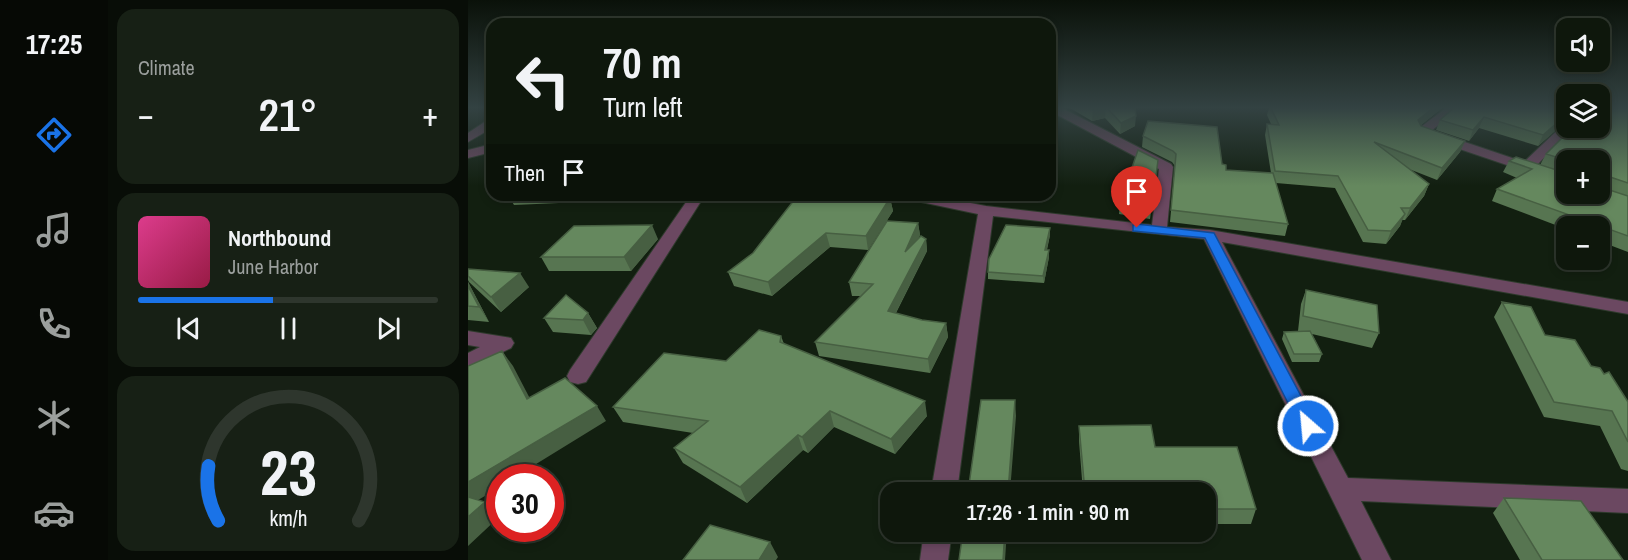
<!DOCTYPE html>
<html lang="en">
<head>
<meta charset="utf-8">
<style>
	:root { --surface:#0e170c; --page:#172015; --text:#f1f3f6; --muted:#9b9f9d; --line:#2e362d; --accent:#1a73e8 }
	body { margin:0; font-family:"Archivo Narrow",sans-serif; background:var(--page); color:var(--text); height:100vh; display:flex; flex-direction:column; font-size:22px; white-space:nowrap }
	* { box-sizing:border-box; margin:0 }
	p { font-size:20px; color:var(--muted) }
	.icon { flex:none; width:33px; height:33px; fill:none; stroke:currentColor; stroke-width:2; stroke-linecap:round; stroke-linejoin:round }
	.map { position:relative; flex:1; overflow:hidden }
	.drawer { display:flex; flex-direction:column; gap:9px; padding:9px; background:#080d07; width:360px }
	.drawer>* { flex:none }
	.hud { position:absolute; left:18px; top:18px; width:570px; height:183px; border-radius:18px; box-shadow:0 3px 9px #0003,0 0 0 2px var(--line); background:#0e170c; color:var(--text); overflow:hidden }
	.buttons { position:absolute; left:1088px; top:18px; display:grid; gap:12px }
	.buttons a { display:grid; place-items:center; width:54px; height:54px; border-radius:12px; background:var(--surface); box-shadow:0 3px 9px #0003,0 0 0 2px var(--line); font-size:30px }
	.speed { position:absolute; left:18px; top:464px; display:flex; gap:12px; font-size:30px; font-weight:700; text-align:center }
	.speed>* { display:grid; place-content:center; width:78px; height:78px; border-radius:50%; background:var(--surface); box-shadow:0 3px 9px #0003,0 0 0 2px var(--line); line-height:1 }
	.speed .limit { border:9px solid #d22; background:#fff; color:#111 }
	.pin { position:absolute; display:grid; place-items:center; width:51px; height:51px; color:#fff; margin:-62px -26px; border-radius:50% 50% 50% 0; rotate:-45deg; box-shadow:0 0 6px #0007 }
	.pin .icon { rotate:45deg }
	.me { position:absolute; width:66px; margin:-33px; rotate:333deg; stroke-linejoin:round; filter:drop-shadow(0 0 4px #0008) }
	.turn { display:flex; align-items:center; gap:21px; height:126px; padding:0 18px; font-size:27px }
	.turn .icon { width:78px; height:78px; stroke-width:2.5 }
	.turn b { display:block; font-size:42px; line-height:51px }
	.then { display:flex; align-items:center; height:57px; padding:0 18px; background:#0003; gap:12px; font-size:22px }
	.big { font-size:45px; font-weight:600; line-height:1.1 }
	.drawer .card { flex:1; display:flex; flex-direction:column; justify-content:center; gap:9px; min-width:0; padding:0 21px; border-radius:18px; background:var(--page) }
	.drawer .dial { align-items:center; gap:0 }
	.dial svg { height:156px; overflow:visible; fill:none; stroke:var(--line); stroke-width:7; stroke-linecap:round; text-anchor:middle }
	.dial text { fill:var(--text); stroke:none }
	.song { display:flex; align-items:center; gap:18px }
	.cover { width:72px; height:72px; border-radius:9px; background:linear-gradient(135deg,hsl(330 70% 55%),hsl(340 70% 35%)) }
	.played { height:6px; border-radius:3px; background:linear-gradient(90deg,var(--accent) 45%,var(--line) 45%) }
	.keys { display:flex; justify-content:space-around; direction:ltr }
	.heat { display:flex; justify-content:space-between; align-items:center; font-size:33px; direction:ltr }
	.trip { position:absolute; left:412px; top:482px; width:336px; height:60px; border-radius:18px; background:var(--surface); box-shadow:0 3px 9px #0003,0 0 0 2px var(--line); font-weight:600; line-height:60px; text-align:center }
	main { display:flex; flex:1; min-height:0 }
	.tabs { display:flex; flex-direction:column; width:108px; justify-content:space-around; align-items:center; background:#060905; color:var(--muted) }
	.tabs .icon { width:42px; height:42px }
	.tabs .current { color:var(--accent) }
	.tabs b { font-size:27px; color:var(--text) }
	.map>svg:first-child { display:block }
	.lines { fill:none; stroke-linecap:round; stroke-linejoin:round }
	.minor-casing { stroke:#2e3a2c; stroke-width:2 }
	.minor { fill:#6b4861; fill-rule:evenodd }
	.wall { fill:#577551; fill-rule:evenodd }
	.shaded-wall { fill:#475f42 }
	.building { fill:#65885e; stroke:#475f42; stroke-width:1.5 }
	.route { fill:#1a73e8; stroke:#114b97; stroke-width:1.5 }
</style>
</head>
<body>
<main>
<nav class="tabs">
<b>17:25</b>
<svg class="icon current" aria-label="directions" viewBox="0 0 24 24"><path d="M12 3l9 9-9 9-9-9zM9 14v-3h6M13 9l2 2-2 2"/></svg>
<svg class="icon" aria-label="music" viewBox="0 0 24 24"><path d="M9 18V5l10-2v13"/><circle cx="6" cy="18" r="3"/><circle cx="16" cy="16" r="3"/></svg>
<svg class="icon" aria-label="phone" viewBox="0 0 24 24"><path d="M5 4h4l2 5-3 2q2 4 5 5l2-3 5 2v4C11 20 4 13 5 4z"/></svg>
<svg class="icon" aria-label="climate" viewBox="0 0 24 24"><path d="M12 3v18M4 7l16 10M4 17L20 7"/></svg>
<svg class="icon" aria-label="car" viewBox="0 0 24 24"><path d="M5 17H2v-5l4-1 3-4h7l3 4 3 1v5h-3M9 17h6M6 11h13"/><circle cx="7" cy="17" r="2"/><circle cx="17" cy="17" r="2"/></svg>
</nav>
<section class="drawer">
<div class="card"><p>Climate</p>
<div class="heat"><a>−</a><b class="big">21°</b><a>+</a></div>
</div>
<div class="card">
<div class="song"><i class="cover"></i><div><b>Northbound</b><p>June Harbor</p></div></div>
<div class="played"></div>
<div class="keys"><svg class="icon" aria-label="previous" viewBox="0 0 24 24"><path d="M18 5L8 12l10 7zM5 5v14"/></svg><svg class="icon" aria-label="pause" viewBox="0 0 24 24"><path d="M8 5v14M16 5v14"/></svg><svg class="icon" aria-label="next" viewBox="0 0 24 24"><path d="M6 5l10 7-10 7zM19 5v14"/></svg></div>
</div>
<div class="card dial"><svg viewBox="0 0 100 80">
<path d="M14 69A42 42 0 1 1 86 69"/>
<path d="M14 69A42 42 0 0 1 9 41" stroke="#1a73e8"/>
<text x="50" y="56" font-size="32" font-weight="700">23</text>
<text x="50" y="72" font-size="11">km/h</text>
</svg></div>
</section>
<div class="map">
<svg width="1160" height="560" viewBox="0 0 1160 560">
	<rect width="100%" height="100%" fill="#121f10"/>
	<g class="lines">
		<g class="minor-casing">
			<path id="minor" d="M582,108H594L703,164L705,167L699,227L742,230L1160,302V314L754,242L880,478L1160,489V513L893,501L923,560H894L736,239L525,216L489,492H463L510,214L439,199L432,195H461L518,206L684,225L691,169L582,111Z
				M978,108H992L958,135H950L948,132L950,129Z
				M18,121H24V128L0,142V133Z
				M1095,125L1105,128L1068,166L1098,176V185L968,141L966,138L972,134L976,135L1056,162Z
				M24,144V152L0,158V150Z
				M223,195H237L118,382L110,384L102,382L99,376L102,370Z
				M0,331L43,338L46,343L43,348L0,369V353L12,347L0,345Z
				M456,531H484L480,560H452Z"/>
		</g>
		<use href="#minor" class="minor"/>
	</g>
	<path class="wall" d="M602,108H667V126L652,134L637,118L624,121Z
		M801,108H974L953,125V126L997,141L992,152L969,180L941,169L961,184L956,196L937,220H934L932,226L918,244L895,242L867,188L808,183L820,224L817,236L702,222L707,166L704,162L674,147L675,136L754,164L758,170L803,173L797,135L799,124H803L799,115Z
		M1098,108V124L1096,123L1070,146L1011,128L1001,141L968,130L972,120Z
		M1160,108V252L1131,241V226H1098V229L1024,201L1029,189L1049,178L1035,172L1041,161L1072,165L1078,154ZM1098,160H1131L1098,194Z
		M690,160L682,219L651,214L652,203Z
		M40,195H99L91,203L46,205Z
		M368,197L422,198L425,211L400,250L362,247L304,296L266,286L260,272L285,253Z
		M450,223L452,235L450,238L458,239L459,251L428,313L454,320L478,323L480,337L462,373L351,356L347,342L393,296H384L381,282Z
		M582,235L579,250L581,257L576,283L520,279V272Z
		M190,239L163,271H81L73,257Z
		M0,269L61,287L33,312L1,282L0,280Z
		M0,282L21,322L0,320Z
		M838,290L911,333L904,348L844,334L854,354L851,362H824L814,339L816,332H833L830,331L833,304Z
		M1034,302L1077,335L1123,366L1160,402V471L1153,469L1132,426L1076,417L1026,317Z
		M120,313L129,328L123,335L85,332L76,318Z
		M313,336L316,344L459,416L427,454L366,427L340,453L335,450L279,503L215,463L206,448L225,433L155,422L145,407L258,361Z
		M611,426L687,447L788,509L783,524H738V492H615L611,441Z
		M1036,498L1155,560H1052L1025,513Z
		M615,531H642L641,543H615Z"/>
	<path class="shaded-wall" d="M634,108H638L637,118L624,121L625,110Z
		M965,108H974L946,131L950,120Z
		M1098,115V118L1096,123L1070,146L1075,135Z
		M668,116L667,126L652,134L653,123Z
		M1016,117L1011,128L1001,141L1005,130Z
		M997,141L992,152L969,180L974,168Z
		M1139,176L1131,189V181Z
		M961,184L956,196L937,220L942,208Z
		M86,195H99L91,203Z
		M422,198L425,211L400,250L398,236Z
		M937,214L932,226L918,244L923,231Z
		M450,223L452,235L439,265L437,252Z
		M184,225L190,239L163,271L156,257Z
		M582,228V235L577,257V250Z
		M358,233L362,247L304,296L300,282Z
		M458,239L459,251L422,324L420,311Z
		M581,250V257L576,283L575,276Z
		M52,273L61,287L33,312L23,297Z
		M0,282L21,322L11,307L0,286Z
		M120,313L129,328L123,335L115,320Z
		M478,323L480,337L462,373L460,359Z
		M34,351L45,366L70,414L59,399Z
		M547,400L548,416L542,492H540Z
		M457,401L459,416L427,454L423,439Z
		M129,406L138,421L47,477H32V487L0,506V482Z
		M362,411L366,427L340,453L334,437Z
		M330,435L335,450L279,503L272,487Z
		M17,502L31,517L0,546V517Z
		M537,531H539L537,560H535Z
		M302,542L310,557L308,560H291Z"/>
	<path class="building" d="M620,108H634L625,110Z
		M639,108H667L668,116L653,123Z
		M803,108H965L950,120L953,126L997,141L974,168L906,142L961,184L942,208H933L937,214L923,231L900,230L870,176L807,171L799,124L811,125Z
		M986,108H1098V115L1075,135L1016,117L1005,130L972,120Z
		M1131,108H1160V183L1139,176L1136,180L1131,181V160H1098L1078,154L1104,128H1131Z
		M680,121L749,127L754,164L758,165V170L805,173L820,224L703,210L708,154L705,151L675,136Z
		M670,150L690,160L684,208L652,203Z
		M1048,157L1098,173V194H1131V185L1132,187L1160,196V236L1029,189L1064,169L1041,161Z
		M330,195L368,197L370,195H382L422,198L398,236L358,233L300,282L260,272L285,253Z
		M419,221L450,223L437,252L453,236L458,239L420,311L454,320L478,323L460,359L347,342L405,284L381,282Z
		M184,225L156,257H73L106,226Z
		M538,225L582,228L577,250H581L575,276L520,272L521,259Z
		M0,269L52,273L23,297L0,276Z
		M0,286L11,307L0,306Z
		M838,290L909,305L911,333L835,316Z
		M98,295L120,313L115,320L76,318Z
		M1034,302L1063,307L1077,335L1107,340L1123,366L1132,368L1136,374L1141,372L1160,402V442L1144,411L1086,402Z
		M291,330L313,336L312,342L457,401L423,439L362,411L334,437L330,435L272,487L206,448L240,421L145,407L196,353L258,361Z
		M842,331L854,354H826L816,332Z
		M34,351L59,399L97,378L129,406L0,482V366Z
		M513,400H547L540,492H500Z
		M683,425L687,447H769L788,509H738V492H617L611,426Z
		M0,497L17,502L0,517Z
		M1036,498L1113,501L1155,560H1074Z
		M242,525L302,542L291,560H215Z
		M495,531H537L535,560H491Z"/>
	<linearGradient id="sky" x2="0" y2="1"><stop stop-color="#0a1109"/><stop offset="0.58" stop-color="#334242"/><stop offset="1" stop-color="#334242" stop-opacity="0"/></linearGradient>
	<rect width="1160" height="186" fill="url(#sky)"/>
	<path class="route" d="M669,224L746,233L849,426L846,431L840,433L834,431L737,238L665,231V225Z"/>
</svg>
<div class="buttons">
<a><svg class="icon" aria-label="sound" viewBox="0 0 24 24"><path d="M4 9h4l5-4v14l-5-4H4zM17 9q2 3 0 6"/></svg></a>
<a><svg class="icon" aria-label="layers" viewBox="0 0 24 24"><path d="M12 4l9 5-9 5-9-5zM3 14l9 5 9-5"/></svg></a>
<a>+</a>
<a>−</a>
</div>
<div class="speed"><div class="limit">30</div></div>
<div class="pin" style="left:669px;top:228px;background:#d93025"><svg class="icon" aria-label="arrive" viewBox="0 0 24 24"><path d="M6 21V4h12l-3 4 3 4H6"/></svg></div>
<svg class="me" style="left:840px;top:426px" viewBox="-20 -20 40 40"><circle r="17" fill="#1a73e8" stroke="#fff" stroke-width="3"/><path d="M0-11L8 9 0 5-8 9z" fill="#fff"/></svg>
<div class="trip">17:26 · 1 min · 90 m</div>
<div class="hud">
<div class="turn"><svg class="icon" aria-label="left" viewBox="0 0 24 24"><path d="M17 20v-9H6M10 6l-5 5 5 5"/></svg><div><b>70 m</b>Turn left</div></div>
<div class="then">Then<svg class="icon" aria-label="arrive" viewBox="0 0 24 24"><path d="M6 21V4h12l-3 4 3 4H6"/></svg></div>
</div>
</div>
</main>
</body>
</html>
